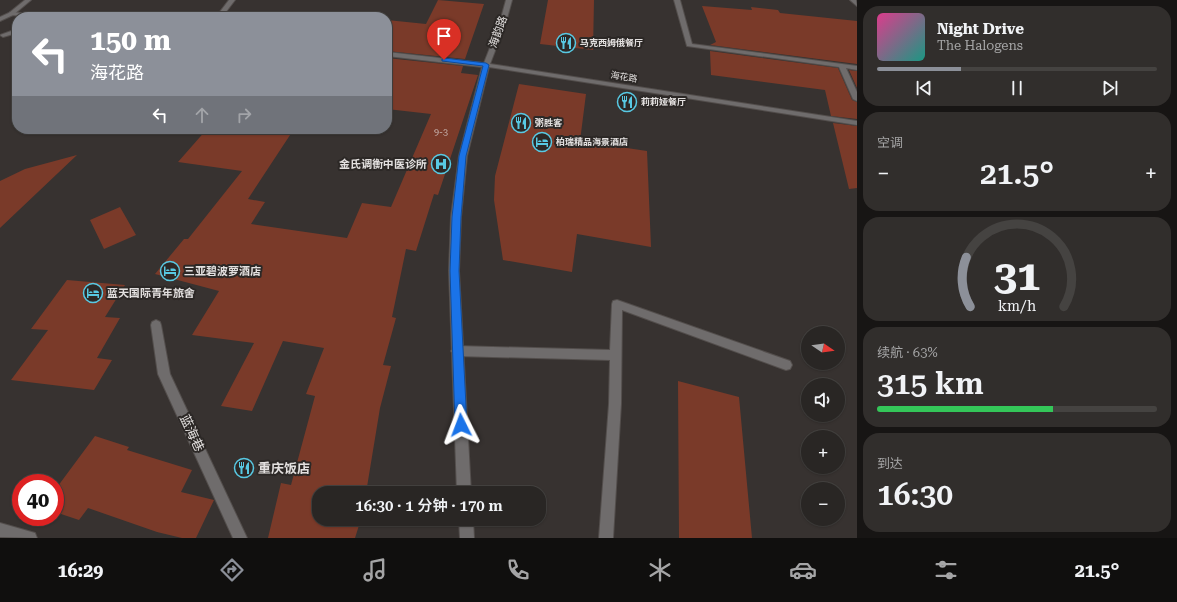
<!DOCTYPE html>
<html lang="zh">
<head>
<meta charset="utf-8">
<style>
	:root { --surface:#292624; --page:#312e2c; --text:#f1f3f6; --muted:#a5a5a6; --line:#454341; --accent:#8c9099 }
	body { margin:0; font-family:"Roboto Serif","Noto Sans SC",serif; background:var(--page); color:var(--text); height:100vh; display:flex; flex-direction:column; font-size:15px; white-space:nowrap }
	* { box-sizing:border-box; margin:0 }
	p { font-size:13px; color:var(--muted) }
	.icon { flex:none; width:22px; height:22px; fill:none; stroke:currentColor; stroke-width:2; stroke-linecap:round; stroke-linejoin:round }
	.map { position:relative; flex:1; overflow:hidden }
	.drawer { display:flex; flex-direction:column; gap:6px; padding:6px; background:#171514; width:320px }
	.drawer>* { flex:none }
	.banner { position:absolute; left:12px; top:12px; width:380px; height:122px; border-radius:16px; box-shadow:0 1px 3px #0004,0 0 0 1px var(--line); background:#8c9099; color:#fff; overflow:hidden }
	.needle { width:26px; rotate:103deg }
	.buttons { position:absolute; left:801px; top:326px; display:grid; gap:8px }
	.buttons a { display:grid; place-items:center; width:44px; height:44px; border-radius:50%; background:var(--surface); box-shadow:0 1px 3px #0004,0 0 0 1px var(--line); font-size:20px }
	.speed { position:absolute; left:12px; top:474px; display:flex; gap:8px; font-size:20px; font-weight:700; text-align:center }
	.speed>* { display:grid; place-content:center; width:52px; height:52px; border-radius:50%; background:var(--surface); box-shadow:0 1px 3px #0004,0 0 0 1px var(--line); line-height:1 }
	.speed .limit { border:6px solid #d22; background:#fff; color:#111 }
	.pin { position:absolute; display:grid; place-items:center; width:34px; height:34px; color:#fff; margin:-41px -17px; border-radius:50% 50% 50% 0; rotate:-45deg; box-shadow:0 0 4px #0007 }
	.pin .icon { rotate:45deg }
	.me { position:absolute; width:44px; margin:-22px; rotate:357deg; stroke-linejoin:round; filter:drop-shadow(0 0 3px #0008) }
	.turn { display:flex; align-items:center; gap:14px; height:84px; padding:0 12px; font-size:18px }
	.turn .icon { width:52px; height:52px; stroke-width:2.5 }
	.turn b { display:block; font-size:28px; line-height:34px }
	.lanes { display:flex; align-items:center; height:38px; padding:0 12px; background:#0003; justify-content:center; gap:20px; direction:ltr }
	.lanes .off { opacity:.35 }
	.big { font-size:30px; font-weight:600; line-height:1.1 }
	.drawer .card { flex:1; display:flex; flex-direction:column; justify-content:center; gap:6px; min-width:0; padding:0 14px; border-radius:16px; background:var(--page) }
	.drawer .dial { align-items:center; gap:0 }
	.dial svg { height:104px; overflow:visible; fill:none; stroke:var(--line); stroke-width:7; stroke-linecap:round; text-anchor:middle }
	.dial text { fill:var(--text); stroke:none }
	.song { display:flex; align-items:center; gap:12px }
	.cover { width:48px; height:48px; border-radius:6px; background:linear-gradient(135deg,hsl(330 70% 55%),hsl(170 70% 35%)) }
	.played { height:4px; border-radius:2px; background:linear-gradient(90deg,var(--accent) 30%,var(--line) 30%) }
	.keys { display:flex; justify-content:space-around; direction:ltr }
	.heat { display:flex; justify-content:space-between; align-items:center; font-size:22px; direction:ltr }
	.charge { height:6px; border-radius:3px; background:linear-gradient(90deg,#34c759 63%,var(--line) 0) }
	.trip { position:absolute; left:312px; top:486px; width:234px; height:40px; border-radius:16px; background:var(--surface); box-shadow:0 1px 3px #0004,0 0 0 1px var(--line); font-weight:600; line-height:40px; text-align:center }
	.tabs { display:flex; height:64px; justify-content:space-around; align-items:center; background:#100f0e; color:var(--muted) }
	.tabs .icon { width:28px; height:28px }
	.tabs .active { color:var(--accent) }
	.tabs b { font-size:18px; color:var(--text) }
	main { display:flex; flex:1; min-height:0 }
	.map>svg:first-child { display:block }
	.building { fill:#7a3a29 }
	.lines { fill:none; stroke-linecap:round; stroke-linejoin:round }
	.service-casing { stroke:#534e4c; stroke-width:2 }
	.minor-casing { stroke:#534e4c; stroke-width:2 }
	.tertiary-casing { stroke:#534e4c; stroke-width:2 }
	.service { fill:#6f6c6c; fill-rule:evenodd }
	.minor { fill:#6f6c6c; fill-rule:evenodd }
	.tertiary { fill:#6f6c6c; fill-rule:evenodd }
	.route { fill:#1a73e8; stroke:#114b97 }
	.labels { text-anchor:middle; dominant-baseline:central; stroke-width:4; stroke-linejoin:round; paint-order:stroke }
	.far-poi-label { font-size:9px; font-weight:bold; fill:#e3e0df; stroke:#2c2826; text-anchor:start }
	.far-street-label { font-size:9px; fill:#e3e0df; stroke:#2c2826 }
	.number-label { font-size:9px; fill:#c9b6b2 }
	.street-label { font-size:11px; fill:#e3e0df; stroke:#2c2826 }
	.poi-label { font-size:11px; font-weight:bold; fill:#e3e0df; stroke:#2c2826; text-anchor:start }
	.near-street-label { font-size:13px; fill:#e3e0df; stroke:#2c2826 }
	.near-poi-label { font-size:13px; font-weight:bold; fill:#e3e0df; stroke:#2c2826; text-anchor:start }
</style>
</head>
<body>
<main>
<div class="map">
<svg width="857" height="538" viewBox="0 0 857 538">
	<rect width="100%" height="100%" fill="#373230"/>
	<path class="building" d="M438,0L484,4L465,59L387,51V20L426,24Z
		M548,0H594L593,50L540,44Z
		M702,6L752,10L751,7L778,10L780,13L857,21V64L710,45L716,42Z
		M710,51L838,68L852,100L857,102V119L831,116L825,90L711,75Z
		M387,58L463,66L461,73L478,75L438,195L434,194L416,251L406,249L392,317L396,318L383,365L391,366L380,408L366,493H319V519H361L355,538H268L281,483L291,485L315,396L306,394L324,348L283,341L252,411L221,406L254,343L192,335L219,291L155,274L184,239H188L242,171L178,162L207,129H294L248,199L265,202L251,224L347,238L362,203L391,207L431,114L387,109Z
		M849,70L857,71V88Z
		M519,84L586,94L580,141L647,151L651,247L577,234L572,272L503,260L494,200L495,176Z
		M833,123L857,126V188L849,189Z
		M77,155L0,228V181L25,169Z
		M120,207L136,235L104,249L90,220Z
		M67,280L125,285L105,317L120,318L97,358L112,360L94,390L11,380L48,330L31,329Z
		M678,381L739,397L752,538H679Z
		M95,436L129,447L127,450L192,470L181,492L214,500L196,538H182L157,532L88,508L79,520L55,512V490Z"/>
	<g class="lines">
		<g class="service-casing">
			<path id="service" d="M25,0H31L13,15H9V13Z
				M617,300L790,361L792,365L790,369L786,370L622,310L621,404L613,538H599L609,404L610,360L457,356L453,354L451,351L453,348L457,346L610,350L612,304L613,301Z
				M0,523L35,533L37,538L0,537Z"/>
		</g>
		<g class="minor-casing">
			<path id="minor" d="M229,0H235L222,17H216Z
				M674,0H680L692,44L857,66V70L846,68L857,92V101L853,99L839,67L687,46Z
				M850,0H856L857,6Z
				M11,12L14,14L13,15L0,21V17Z
				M17,29V33L3,37L0,35Z
				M156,320L160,322L161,325L170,374L247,538H233L158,374L151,325L152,322Z"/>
		</g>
		<g class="tertiary-casing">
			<path id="tertiary" d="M506,0H512L506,22L490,64L857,121V125L489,67L467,156L461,217L459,271L471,493H457L449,271L451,217L459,156L482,67L387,56V52L484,63L500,22Z
				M11,12L42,15L45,17L9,15L8,14Z
				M459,519H473L474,538H460Z"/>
		</g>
		<use href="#service" class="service"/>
		<use href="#minor" class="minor"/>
		<use href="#tertiary" class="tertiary"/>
	</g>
	<path class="route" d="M444,58L486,63L489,65L466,156L461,217L459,271L467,425L465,429L461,430L457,429L455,425L450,271L452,217L459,156L483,66L442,61V59Z"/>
	<defs>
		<g id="restaurant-ring" transform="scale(1)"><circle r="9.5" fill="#2c2826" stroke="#58c9e3" stroke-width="1.5"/><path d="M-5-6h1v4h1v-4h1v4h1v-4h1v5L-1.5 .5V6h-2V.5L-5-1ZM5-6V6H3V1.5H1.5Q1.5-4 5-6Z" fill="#58c9e3"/></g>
		<g id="hotel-ring" transform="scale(1)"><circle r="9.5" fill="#2c2826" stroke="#58c9e3" stroke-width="1.5"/><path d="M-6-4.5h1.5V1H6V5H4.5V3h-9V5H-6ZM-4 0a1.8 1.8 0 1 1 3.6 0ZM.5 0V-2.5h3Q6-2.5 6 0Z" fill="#58c9e3"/></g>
		<g id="hospital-ring" transform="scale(1)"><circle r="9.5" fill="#2c2826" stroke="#58c9e3" stroke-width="1.5"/><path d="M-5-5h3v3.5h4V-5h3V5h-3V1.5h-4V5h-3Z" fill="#58c9e3"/></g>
	</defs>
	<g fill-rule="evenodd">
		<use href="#restaurant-ring" x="566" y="43"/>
		<use href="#restaurant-ring" x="627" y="102"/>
		<use href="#restaurant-ring" x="521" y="123"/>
		<use href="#hotel-ring" x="542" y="142"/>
		<use href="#hospital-ring" x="441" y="164"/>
		<use href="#hotel-ring" x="170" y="271"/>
		<use href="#hotel-ring" x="93" y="293"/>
		<use href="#restaurant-ring" x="244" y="468"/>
	</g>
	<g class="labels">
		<g class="far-poi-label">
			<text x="580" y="43">马克西姆俄餐厅</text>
			<text x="641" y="102">莉莉娅餐厅</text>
			<text x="535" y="123">粥胜客</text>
			<text x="556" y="142">柏瑞精品海景酒店</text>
		</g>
		<g class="far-street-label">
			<text transform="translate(624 77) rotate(9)">海花路</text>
		</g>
		<g class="number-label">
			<text x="441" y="132">9-3</text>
		</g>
		<g class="street-label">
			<text transform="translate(498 32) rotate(-70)">海韵路</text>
		</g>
		<g class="poi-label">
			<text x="427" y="164" text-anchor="end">金氏调衡中医诊所</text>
			<text x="184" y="271">三亚碧波萝酒店</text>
			<text x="107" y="293">蓝天国际青年旅舍</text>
		</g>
		<g class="near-street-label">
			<text transform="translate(192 433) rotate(65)">蓝海巷</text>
		</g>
		<g class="near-poi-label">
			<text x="258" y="468">重庆饭店</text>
		</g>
	</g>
</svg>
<div class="buttons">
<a><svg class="needle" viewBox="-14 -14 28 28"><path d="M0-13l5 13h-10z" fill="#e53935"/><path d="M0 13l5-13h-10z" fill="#a5a5a6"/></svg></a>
<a><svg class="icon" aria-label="sound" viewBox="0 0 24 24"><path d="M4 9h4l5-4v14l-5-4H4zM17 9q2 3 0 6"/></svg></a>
<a>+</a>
<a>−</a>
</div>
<div class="speed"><div class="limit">40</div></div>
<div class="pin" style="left:444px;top:60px;background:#d93025"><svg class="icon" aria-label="arrive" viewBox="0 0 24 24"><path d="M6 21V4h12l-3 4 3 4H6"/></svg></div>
<svg class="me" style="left:461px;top:425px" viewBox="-20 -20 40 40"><path d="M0-17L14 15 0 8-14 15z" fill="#1a73e8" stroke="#fff" stroke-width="4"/></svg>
<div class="trip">16:30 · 1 分钟 · 170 m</div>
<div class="banner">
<div class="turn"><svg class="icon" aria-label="left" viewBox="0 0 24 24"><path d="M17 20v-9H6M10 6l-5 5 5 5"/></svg><div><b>150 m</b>海花路</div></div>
<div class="lanes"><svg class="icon" aria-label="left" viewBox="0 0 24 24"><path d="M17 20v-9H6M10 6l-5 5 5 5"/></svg><svg class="icon off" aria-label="ahead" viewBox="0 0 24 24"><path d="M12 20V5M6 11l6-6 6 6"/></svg><svg class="icon off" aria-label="right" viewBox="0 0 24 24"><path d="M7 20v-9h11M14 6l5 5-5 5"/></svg></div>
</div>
</div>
<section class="drawer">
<div class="card">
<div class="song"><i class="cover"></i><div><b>Night Drive</b><p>The Halogens</p></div></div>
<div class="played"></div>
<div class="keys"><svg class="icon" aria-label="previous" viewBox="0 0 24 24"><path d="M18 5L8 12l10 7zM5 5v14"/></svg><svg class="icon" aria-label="pause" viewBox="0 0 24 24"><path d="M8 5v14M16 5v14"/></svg><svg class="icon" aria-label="next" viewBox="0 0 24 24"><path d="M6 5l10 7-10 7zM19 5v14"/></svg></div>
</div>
<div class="card"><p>空调</p>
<div class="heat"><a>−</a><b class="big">21.5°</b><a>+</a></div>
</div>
<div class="card dial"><svg viewBox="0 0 100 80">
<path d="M14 69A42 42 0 1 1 86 69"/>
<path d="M14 69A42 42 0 0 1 11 31" stroke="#8c9099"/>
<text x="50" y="56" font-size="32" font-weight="700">31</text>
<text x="50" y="72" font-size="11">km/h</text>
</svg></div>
<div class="card"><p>续航 · 63%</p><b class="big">315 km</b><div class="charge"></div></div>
<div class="card"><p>到达</p><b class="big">16:30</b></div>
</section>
</main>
<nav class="tabs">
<b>16:29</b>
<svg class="icon active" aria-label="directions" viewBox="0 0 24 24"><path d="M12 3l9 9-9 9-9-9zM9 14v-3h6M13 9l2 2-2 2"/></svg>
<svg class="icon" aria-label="music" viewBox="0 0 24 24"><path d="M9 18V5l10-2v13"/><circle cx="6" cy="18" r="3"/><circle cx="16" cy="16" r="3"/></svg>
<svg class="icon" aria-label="phone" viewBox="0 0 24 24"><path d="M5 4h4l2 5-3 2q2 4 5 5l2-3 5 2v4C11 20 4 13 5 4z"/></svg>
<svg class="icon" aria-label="climate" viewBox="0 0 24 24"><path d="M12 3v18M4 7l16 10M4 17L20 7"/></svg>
<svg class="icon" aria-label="car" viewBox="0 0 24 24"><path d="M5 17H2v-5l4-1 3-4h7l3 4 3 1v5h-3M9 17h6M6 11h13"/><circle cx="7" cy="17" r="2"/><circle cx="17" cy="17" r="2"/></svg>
<svg class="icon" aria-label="filters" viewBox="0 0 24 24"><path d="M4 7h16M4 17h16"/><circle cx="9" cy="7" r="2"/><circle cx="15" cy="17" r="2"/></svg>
<b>21.5°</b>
</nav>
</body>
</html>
